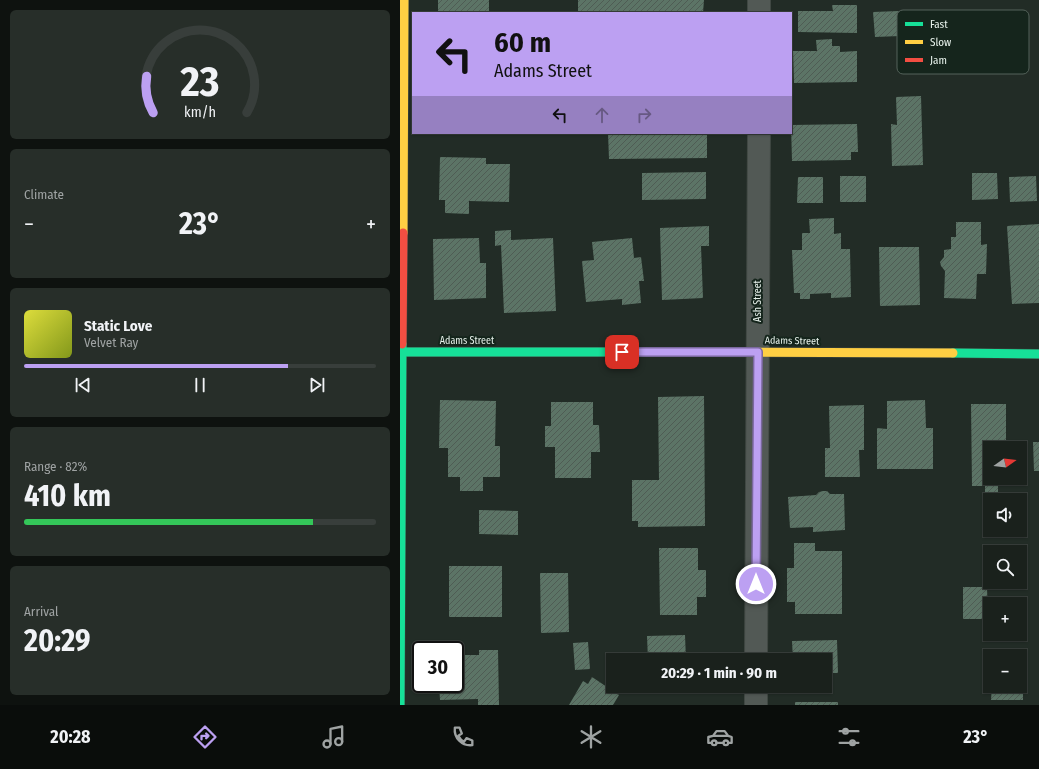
<!DOCTYPE html>
<html lang="en">
<head>
<meta charset="utf-8">
<style>
	:root { --surface:#1a211c; --page:#272e29; --text:#f1f3f6; --muted:#9fa3a3; --line:#383e3b; --accent:#bca0f2 }
	body { margin:0; font-family:"Fira Sans Condensed",sans-serif; background:var(--page); color:var(--text); height:100vh; display:flex; flex-direction:column; font-size:15px; white-space:nowrap }
	* { box-sizing:border-box; margin:0 }
	p { font-size:13px; color:var(--muted) }
	.icon { flex:none; width:22px; height:22px; fill:none; stroke:currentColor; stroke-width:2; stroke-linecap:round; stroke-linejoin:round }
	.map { position:relative; flex:1; overflow:hidden }
	.drawer { display:flex; flex-direction:column; gap:10px; padding:10px; background:#0e120f; width:400px }
	.drawer>* { flex:none }
	.banner { position:absolute; left:12px; top:12px; width:380px; height:122px; border-radius:0px; box-shadow:0 1px 3px #0004,0 0 0 1px var(--line); background:#bca0f2; color:#111; overflow:hidden }
	.needle { width:26px; rotate:76deg }
	.tools { position:absolute; left:583px; top:441px; display:grid; gap:8px }
	.tools a { display:grid; place-items:center; width:44px; height:44px; border-radius:0px; background:var(--surface); box-shadow:0 1px 3px #0004,0 0 0 1px var(--line); font-size:20px }
	.speed { position:absolute; left:12px; top:641px; display:flex; gap:8px; font-size:20px; font-weight:700; text-align:center }
	.speed>* { display:grid; place-content:center; width:52px; height:52px; border-radius:50%; background:var(--surface); box-shadow:0 1px 3px #0004,0 0 0 1px var(--line); line-height:1 }
	.speed .limit { border:2px solid #111; border-radius:6px; background:#fff; color:#111 }
	.pin { position:absolute; display:grid; place-items:center; width:34px; height:34px; color:#fff; margin:-17px; border-radius:8px; box-shadow:0 2px 6px #0006 }
	.me { position:absolute; width:44px; margin:-22px; rotate:0deg; stroke-linejoin:round; filter:drop-shadow(0 0 3px #0008) }
	.turn { display:flex; align-items:center; gap:14px; height:84px; padding:0 16px; font-size:18px }
	.turn .icon { width:52px; height:52px; stroke-width:2.5 }
	.turn b { display:block; font-size:28px; line-height:34px }
	.lanes { display:flex; align-items:center; height:38px; padding:0 16px; background:#0003; justify-content:center; gap:20px; direction:ltr }
	.lanes .off { opacity:.35 }
	.big { font-size:30px; font-weight:700; line-height:1.1 }
	.drawer .tile { flex:1; display:flex; flex-direction:column; justify-content:center; gap:6px; min-width:0; padding:0 14px; border-radius:6px; background:var(--page) }
	.drawer .dial { align-items:center; gap:0 }
	.dial svg { height:104px; overflow:visible; fill:none; stroke:var(--line); stroke-width:7; stroke-linecap:round; text-anchor:middle }
	.dial text { fill:var(--text); stroke:none }
	.song { display:flex; align-items:center; gap:12px }
	.cover { width:48px; height:48px; border-radius:6px; background:linear-gradient(135deg,hsl(60 70% 55%),hsl(70 70% 35%)) }
	.played { height:4px; border-radius:2px; background:linear-gradient(90deg,var(--accent) 75%,var(--line) 75%) }
	.keys { display:flex; justify-content:space-around; direction:ltr }
	.heat { display:flex; justify-content:space-between; align-items:center; font-size:22px; direction:ltr }
	.charge { height:6px; border-radius:3px; background:linear-gradient(90deg,#34c759 82%,var(--line) 0) }
	.trip { position:absolute; left:206px; top:653px; width:226px; height:40px; border-radius:0px; background:var(--surface); box-shadow:0 1px 3px #0004,0 0 0 1px var(--line); font-weight:700; line-height:40px; text-align:center }
	.tabs { display:flex; height:64px; justify-content:space-around; align-items:center; background:#0a0d0b; color:var(--muted) }
	.tabs .icon { width:28px; height:28px }
	.tabs .on { color:var(--accent) }
	.tabs b { font-size:18px; color:var(--text) }
	main { display:flex; flex:1; min-height:0 }
	.map>svg:first-child { display:block }
	.building { fill:url(#building-hatch) }
	.lines { fill:none; stroke-linecap:round; stroke-linejoin:round }
	.street-casing { stroke:#404843; stroke-width:24 }
	.fast-casing { stroke:#404843; stroke-width:10 }
	.slow-casing { stroke:#404843; stroke-width:10 }
	.jam-casing { stroke:#404843; stroke-width:10 }
	.street { stroke:#525955; stroke-width:22 }
	.fast { stroke:#16e098; stroke-width:9 }
	.slow { stroke:#ffcf43; stroke-width:9 }
	.jam { stroke:#f24e42; stroke-width:9 }
	.route-casing { stroke:#7a689d; stroke-width:10 }
	.route { stroke:#bca0f2; stroke-width:7 }
	.labels { text-anchor:middle; dominant-baseline:central; stroke-width:4; stroke-linejoin:round; paint-order:stroke }
	.street-label { font-size:10px; fill:#e7f1eb; stroke:#15251c }
	.key { fill:#15251c; stroke:#54625a; stroke-width:1 }
	.key-label { font-size:11px; fill:#e7f1eb }
</style>
</head>
<body>
<main>
<section class="drawer">
<div class="tile dial"><svg viewBox="0 0 100 80">
<path d="M14 69A42 42 0 1 1 86 69"/>
<path d="M14 69A42 42 0 0 1 9 41" stroke="#bca0f2"/>
<text x="50" y="56" font-size="32" font-weight="700">23</text>
<text x="50" y="72" font-size="11">km/h</text>
</svg></div>
<div class="tile"><p>Climate</p>
<div class="heat"><a>−</a><b class="big">23°</b><a>+</a></div>
</div>
<div class="tile">
<div class="song"><i class="cover"></i><div><b>Static Love</b><p>Velvet Ray</p></div></div>
<div class="played"></div>
<div class="keys"><svg class="icon" aria-label="previous" viewBox="0 0 24 24"><path d="M18 5L8 12l10 7zM5 5v14"/></svg><svg class="icon" aria-label="pause" viewBox="0 0 24 24"><path d="M8 5v14M16 5v14"/></svg><svg class="icon" aria-label="next" viewBox="0 0 24 24"><path d="M6 5l10 7-10 7zM19 5v14"/></svg></div>
</div>
<div class="tile"><p>Range · 82%</p><b class="big">410 km</b><div class="charge"></div></div>
<div class="tile"><p>Arrival</p><b class="big">20:29</b></div>
</section>
<div class="map">
<svg width="639" height="705" viewBox="0 0 639 705">
	<defs>
		<pattern id="building-hatch" width="6" height="6" patternUnits="userSpaceOnUse"><rect width="6" height="6" fill="#5c7466"/><path d="M-1 1l2-2M0 6l6-6M5 7l2-2" fill="none" stroke="#4f5c54"/></pattern>
	</defs>
	<rect width="100%" height="100%" fill="#222c26"/>
	<path class="building" d="M38,0H89V13H38Z
		M178,0H304L303,13H178Z
		M432,5H457V33L398,32V11H433Z
		M499,11L500,36L475,37L473,12Z
		M432,39V46H440V52L457,51V82L394,83L393,51H417L416,40Z
		M521,96L523,165L492,166L491,124L497,125L496,97Z
		M457,124L458,152H451V160L392,161L391,125Z
		M208,133H307V158L209,159Z
		M40,157L86,158V164H110L109,202L69,201V214L45,213V200H39Z
		M306,172V199L242,200V173Z
		M572,173H597L598,199L572,200Z
		M440,176H466V202H440Z
		M636,176L637,201L610,202L609,177Z
		M398,177H423V203H397Z
		M434,218V234L441,233V249H450L451,297L431,298V293L410,294V299H400V293H394L392,250H402V233H410L409,219Z
		M556,222H581V245L587,244L586,274H577L576,299L544,298L545,271L541,266L540,262L544,257V250L551,249V237H556Z
		M639,224V303L612,304L607,226Z
		M309,226V246H301L303,298L262,300L260,228Z
		M111,230V240L153,238L156,311L104,313L101,245L95,246V231Z
		M79,238L80,263H86V298L34,300L33,239Z
		M232,238L234,258L241,257L244,281H239L241,303L222,305V299L186,302L182,261L194,260L192,242Z
		M479,247H519L520,305L480,306Z
		M304,396L305,526L238,527V521H232V480H259L258,397Z
		M40,400L96,401L95,446H100V477H83V491H60V477H48V448H39Z
		M525,400L526,428H533V469H477V428L487,429V401Z
		M151,402H193V425H199L200,452H191V478H155V447H145V426H151Z
		M571,404H606V448H590V478H606V485H598V493H585V486H572Z
		M464,405V450H459L460,477H425V448H430L429,406Z
		M633,442H639V471H634Z
		M423,491H427L430,494H444L445,530L413,532V527L390,528L388,497L416,495L419,492Z
		M79,510L118,511V535L79,534Z
		M394,543H415V551H442V614H395V602H387V568H394Z
		M259,548H298V570H306V597H297V615H260Z
		M49,566H102V617H49Z
		M140,573H168L169,632L141,633Z
		M563,587H587L588,619H563Z
		M285,635L286,660H248L247,636Z
		M437,640L438,673H425V660H393L392,641Z
		M188,642L190,669L175,670L173,643Z
		M79,650H98L99,705H78V699L40,700L39,684H55V655H79Z
		M620,665H623V700H591L592,686H620Z
		M192,677L219,695L213,705H169L183,681L188,684Z
		M395,702H438V705H395Z"/>
	<g class="lines">
		<g class="street-casing">
			<path id="street" d="M359,13V0
				M356,660L359,133
				M356,705V686"/>
		</g>
		<g class="fast-casing">
			<path id="fast" d="M0,352H302
				M553,353L639,354
				M0,705L2,344"/>
		</g>
		<g class="slow-casing">
			<path id="slow" d="M3,233L4,0
				M302,352L553,353"/>
		</g>
		<g class="jam-casing">
			<path id="jam" d="M2,344L3,233"/>
		</g>
		<use href="#street" class="street"/>
		<use href="#fast" class="fast"/>
		<use href="#slow" class="slow"/>
		<use href="#jam" class="jam"/>
	</g>
	<g class="lines">
		<g class="route-casing">
			<path id="route" d="M222,352H358L356,584"/>
		</g>
		<use href="#route" class="route"/>
	</g>
	<g class="labels">
		<g class="street-label">
			<text transform="translate(358 301) rotate(-90)">Ash Street</text>
			<text x="67" y="341">Adams Street</text>
			<text transform="translate(392 341) rotate(1)">Adams Street</text>
		</g>
	</g>
	<rect x="497" y="10" width="132" height="64" rx="6" class="key"/>
	<rect x="505" y="22" width="18" height="4" fill="#16e098"/>
	<rect x="505" y="40" width="18" height="4" fill="#ffcf43"/>
	<rect x="505" y="58" width="18" height="4" fill="#f24e42"/>
	<g class="key-label">
		<text x="530" y="28">Fast</text>
		<text x="530" y="46">Slow</text>
		<text x="530" y="64">Jam</text>
	</g>
</svg>
<div class="tools">
<a><svg class="needle" viewBox="-14 -14 28 28"><path d="M0-13l5 13h-10z" fill="#e53935"/><path d="M0 13l5-13h-10z" fill="#9fa3a3"/></svg></a>
<a><svg class="icon" aria-label="sound" viewBox="0 0 24 24"><path d="M4 9h4l5-4v14l-5-4H4zM17 9q2 3 0 6"/></svg></a>
<a><svg class="icon" aria-label="search" viewBox="0 0 24 24"><circle cx="10" cy="10" r="6"/><path d="M15 15l6 6"/></svg></a>
<a>+</a>
<a>−</a>
</div>
<div class="speed"><div class="limit">30</div></div>
<div class="pin" style="left:222px;top:352px;background:#d93025"><svg class="icon" aria-label="arrive" viewBox="0 0 24 24"><path d="M6 21V4h12l-3 4 3 4H6"/></svg></div>
<svg class="me" style="left:356px;top:584px" viewBox="-20 -20 40 40"><circle r="17" fill="#bca0f2" stroke="#fff" stroke-width="3"/><path d="M0-11L8 9 0 5-8 9z" fill="#fff"/></svg>
<div class="trip">20:29 · 1 min · 90 m</div>
<div class="banner">
<div class="turn"><svg class="icon" aria-label="left" viewBox="0 0 24 24"><path d="M17 20v-9H6M10 6l-5 5 5 5"/></svg><div><b>60 m</b>Adams Street</div></div>
<div class="lanes"><svg class="icon" aria-label="left" viewBox="0 0 24 24"><path d="M17 20v-9H6M10 6l-5 5 5 5"/></svg><svg class="icon off" aria-label="ahead" viewBox="0 0 24 24"><path d="M12 20V5M6 11l6-6 6 6"/></svg><svg class="icon off" aria-label="right" viewBox="0 0 24 24"><path d="M7 20v-9h11M14 6l5 5-5 5"/></svg></div>
</div>
</div>
</main>
<nav class="tabs">
<b>20:28</b>
<svg class="icon on" aria-label="directions" viewBox="0 0 24 24"><path d="M12 3l9 9-9 9-9-9zM9 14v-3h6M13 9l2 2-2 2"/></svg>
<svg class="icon" aria-label="music" viewBox="0 0 24 24"><path d="M9 18V5l10-2v13"/><circle cx="6" cy="18" r="3"/><circle cx="16" cy="16" r="3"/></svg>
<svg class="icon" aria-label="phone" viewBox="0 0 24 24"><path d="M5 4h4l2 5-3 2q2 4 5 5l2-3 5 2v4C11 20 4 13 5 4z"/></svg>
<svg class="icon" aria-label="climate" viewBox="0 0 24 24"><path d="M12 3v18M4 7l16 10M4 17L20 7"/></svg>
<svg class="icon" aria-label="car" viewBox="0 0 24 24"><path d="M5 17H2v-5l4-1 3-4h7l3 4 3 1v5h-3M9 17h6M6 11h13"/><circle cx="7" cy="17" r="2"/><circle cx="17" cy="17" r="2"/></svg>
<svg class="icon" aria-label="filters" viewBox="0 0 24 24"><path d="M4 7h16M4 17h16"/><circle cx="9" cy="7" r="2"/><circle cx="15" cy="17" r="2"/></svg>
<b>23°</b>
</nav>
</body>
</html>
